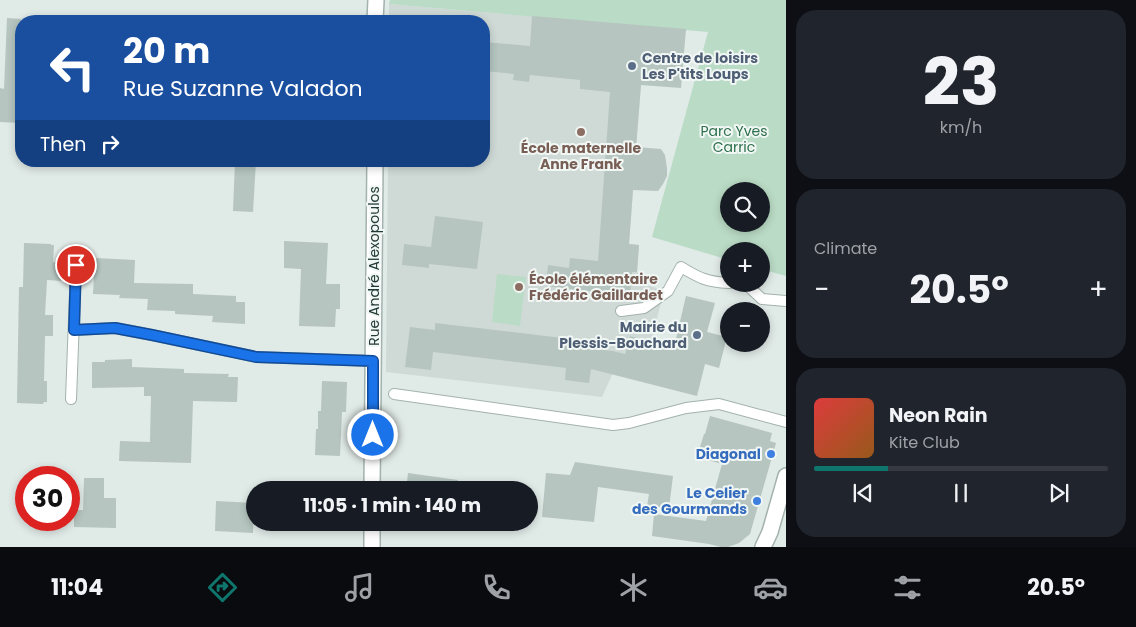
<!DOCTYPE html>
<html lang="en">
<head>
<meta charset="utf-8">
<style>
	:root { --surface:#171b24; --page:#20242c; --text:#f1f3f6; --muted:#9ea1a6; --line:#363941; --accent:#0f766e }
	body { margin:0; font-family:Poppins,sans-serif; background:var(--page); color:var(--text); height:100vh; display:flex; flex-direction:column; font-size:19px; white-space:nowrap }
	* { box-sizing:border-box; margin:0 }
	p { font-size:16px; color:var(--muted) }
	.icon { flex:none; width:28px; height:28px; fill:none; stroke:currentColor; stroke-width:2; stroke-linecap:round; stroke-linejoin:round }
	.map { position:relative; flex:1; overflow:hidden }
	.side { display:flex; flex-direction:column; gap:10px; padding:10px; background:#0d0f14; width:350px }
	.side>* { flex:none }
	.banner { position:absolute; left:15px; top:15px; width:475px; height:152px; border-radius:20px; box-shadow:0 2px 8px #0003; background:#1a4fa0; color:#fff; overflow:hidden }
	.buttons { position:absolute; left:720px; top:182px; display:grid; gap:10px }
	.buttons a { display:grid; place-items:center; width:50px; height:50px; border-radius:50%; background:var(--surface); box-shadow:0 2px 8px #0003; font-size:25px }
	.speed { position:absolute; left:15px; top:466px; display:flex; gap:10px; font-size:25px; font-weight:700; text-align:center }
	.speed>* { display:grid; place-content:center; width:65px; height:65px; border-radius:50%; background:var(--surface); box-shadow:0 2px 8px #0003; line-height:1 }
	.speed .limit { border:8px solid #d22; background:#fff; color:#111 }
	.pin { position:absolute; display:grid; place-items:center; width:42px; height:42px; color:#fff; margin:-21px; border:2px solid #fff; border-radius:50%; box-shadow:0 1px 5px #0007 }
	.me { position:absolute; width:55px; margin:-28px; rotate:0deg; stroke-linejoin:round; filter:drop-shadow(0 0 4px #0008) }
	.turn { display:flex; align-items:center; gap:18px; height:105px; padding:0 25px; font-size:22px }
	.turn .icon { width:65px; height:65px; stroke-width:2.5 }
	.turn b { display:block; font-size:35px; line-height:42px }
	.then { display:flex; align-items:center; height:48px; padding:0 25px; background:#0003; gap:10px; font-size:19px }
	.big { font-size:38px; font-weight:700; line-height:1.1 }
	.side .tile { flex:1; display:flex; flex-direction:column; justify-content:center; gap:8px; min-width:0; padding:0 18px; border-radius:20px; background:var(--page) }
	.side .dial { align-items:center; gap:0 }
	.dial b { font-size:65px; line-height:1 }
	.song { display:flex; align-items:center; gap:15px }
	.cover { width:60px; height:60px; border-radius:8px; background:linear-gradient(135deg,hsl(0 70% 55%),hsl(30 70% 35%)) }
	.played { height:5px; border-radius:2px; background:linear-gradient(90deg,var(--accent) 25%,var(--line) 25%) }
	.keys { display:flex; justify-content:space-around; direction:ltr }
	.heat { display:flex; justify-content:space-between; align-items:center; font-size:28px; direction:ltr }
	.trip { position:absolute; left:246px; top:481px; width:292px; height:50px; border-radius:25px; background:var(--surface); box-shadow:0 2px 8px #0003; font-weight:700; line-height:50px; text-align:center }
	.tab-bar { display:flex; height:80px; justify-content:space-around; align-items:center; background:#090b0e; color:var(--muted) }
	.tab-bar .icon { width:35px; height:35px }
	.tab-bar .on { color:var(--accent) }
	.tab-bar b { font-size:22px; color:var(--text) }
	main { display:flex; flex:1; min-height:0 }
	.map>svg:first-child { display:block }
	.built { fill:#cfdad6 }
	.green { fill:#badbc5; fill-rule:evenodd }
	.building { fill:#b6c5c0 }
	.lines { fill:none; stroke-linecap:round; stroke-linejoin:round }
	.service-casing { stroke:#a3b2ae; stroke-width:12 }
	.minor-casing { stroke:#a3b2ae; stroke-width:18 }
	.service { stroke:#fff; stroke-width:10 }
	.minor { stroke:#fff; stroke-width:15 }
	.route-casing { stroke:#114b97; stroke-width:12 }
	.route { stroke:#1a73e8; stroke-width:9 }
	.service-dot { fill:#5c6f8a; stroke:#f1f7f4; stroke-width:2 }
	.education-dot { fill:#8d6e63; stroke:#f1f7f4; stroke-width:2 }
	.shop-dot { fill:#3f7fe0; stroke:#f1f7f4; stroke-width:2 }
	.labels { text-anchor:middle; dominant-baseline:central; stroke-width:4; stroke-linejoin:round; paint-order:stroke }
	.service-label { font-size:14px; font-weight:bold; fill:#4e5e75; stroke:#f1f7f4; text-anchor:start }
	.park-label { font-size:14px; fill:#2e6f4c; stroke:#f1f7f4 }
	.education-label { font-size:14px; font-weight:bold; fill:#785e54; stroke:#f1f7f4 }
	.street-label { font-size:14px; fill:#223a35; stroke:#f1f7f4 }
	.shop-label { font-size:14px; font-weight:bold; fill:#366cbe; stroke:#f1f7f4; text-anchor:end }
</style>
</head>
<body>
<main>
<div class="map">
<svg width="786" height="547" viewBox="0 0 786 547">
	<rect width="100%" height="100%" fill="#e0eae7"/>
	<path class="built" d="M389,4L585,21L611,83L641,85L629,244L639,245L637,272H641L638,283L668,291L666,299H662L651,341L630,336L625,354L622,353L602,397L386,372L388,161H484V21H389Z"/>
	<path class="green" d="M390,0H786V276L761,269V251H729V260L652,237L708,32L389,4ZM729,191H761V224H729Z
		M497,274L526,277L520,326L492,322Z"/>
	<path class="building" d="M532,16L686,29L681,88L641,85L636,147L661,149L665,155L667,168V176L663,184L658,191L633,190L629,244L639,245L637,272H632L630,296L546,286L548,265L569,268L570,258L598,261L610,92L580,89V80L530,75L529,82L513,80L514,74L484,71V42L530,46Z
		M7,18L21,19V123L0,122V88L4,89Z
		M235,161H256L253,212L233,211Z
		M435,216L483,222L477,269L429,264V268L402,265L404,244L431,247Z
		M284,241L328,243L326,284H340V309H336L335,327L299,326L301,269L284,268Z
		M24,243L51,244V245H54L53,262L61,263V281L47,280L45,315H53V336H45L44,381H47V402H44L43,404L17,403L19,287H23Z
		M95,258L135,260L134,283L193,284V294L236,296V302H245V324L212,322L213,316L175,314V311L147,310L148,299L119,298L120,295L93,294Z
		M686,296L715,303L707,332L727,337L719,368L705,364L697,396L591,369L589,383L565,380L566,368L433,352L431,370L405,367L410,327L435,330V323L571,339L570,346L613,351L625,354L630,336L674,347Z
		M132,359V367L184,369V373L229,374L228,377H238L237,402L193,401L191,463L119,461L120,441L150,442L151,396H144V387L92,388V362H105V360Z
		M322,381L347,382L346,412H342L340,456L315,455L316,429H318V411H321Z
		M710,416L772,433L770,441L776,443L750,534L739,543L728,547H721L709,544L652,536L654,514L706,521L722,464L697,457L704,434H705Z
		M575,462L673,476L669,508L647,506L649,494L598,487L594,522L542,517L546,473L570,475Z
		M408,473L458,480V490H406Z
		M84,478H104V498H116V528L74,527V510H83Z
		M216,501L254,503L253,533L215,531Z"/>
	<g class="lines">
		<g class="service-casing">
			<path id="service" d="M740,284L748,286L762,299L786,301
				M621,311L644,308L668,291L681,267C699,278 707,282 729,283
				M74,330L115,328L152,335L256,357L373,361
				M394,394L613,425L629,423L686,408L719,404L786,422
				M71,399L76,265"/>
		</g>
		<g class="minor-casing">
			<path id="minor" d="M375,21L376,0
				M372,490L375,161
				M372,547V522
				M763,547L770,532L786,476"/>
		</g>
		<use href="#service" class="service"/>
		<use href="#minor" class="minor"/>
	</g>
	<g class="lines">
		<g class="route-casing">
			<path id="route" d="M76,265L74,330L115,328L152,335L256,357L373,361V435"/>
		</g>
		<use href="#route" class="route"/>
	</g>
	<g class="service-dot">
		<circle cx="632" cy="66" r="5"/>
		<circle cx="697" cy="335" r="5"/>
	</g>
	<g class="education-dot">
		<circle cx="581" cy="132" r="5"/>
		<circle cx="519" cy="287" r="5"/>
	</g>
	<g class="shop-dot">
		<circle cx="771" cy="454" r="5"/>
		<circle cx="757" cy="501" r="5"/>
	</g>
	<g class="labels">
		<g class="service-label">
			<text x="642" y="58">Centre de loisirs<tspan x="642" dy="16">Les P'tits Loups</tspan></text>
			<text x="687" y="327" text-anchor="end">Mairie du<tspan x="687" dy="16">Plessis-Bouchard</tspan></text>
		</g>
		<g class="park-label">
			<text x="734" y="131">Parc Yves<tspan x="734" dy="16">Carric</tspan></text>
		</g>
		<g class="education-label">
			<text x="581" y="148">École maternelle<tspan x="581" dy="16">Anne Frank</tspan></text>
			<text x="529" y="279" text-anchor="start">École élémentaire<tspan x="529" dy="16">Frédéric Gaillardet</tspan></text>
		</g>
		<g class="street-label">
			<text transform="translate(374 266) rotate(-90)">Rue André Alexopoulos</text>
		</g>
		<g class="shop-label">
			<text x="761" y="454">Diagonal</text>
			<text x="747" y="493">Le Celier<tspan x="747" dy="16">des Gourmands</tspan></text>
		</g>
	</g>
</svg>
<div class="buttons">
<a><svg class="icon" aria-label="search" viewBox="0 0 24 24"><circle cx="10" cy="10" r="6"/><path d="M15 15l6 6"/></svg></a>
<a>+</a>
<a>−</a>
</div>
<div class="speed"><div class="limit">30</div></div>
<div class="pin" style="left:76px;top:265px;background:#d93025"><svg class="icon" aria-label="arrive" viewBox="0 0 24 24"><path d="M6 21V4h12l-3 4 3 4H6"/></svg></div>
<svg class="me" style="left:373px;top:435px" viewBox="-20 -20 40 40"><circle r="17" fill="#1a73e8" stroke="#fff" stroke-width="3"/><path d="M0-11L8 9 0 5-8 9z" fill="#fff"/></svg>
<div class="trip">11:05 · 1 min · 140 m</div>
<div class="banner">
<div class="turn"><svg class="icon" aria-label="left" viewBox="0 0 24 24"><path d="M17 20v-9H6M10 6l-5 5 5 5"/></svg><div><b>20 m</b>Rue Suzanne Valadon</div></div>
<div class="then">Then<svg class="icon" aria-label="right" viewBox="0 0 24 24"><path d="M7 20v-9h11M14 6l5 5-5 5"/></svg></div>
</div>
</div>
<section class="side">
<div class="tile dial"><b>23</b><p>km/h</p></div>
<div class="tile"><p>Climate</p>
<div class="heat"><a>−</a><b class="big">20.5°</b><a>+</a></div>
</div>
<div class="tile">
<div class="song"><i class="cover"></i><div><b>Neon Rain</b><p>Kite Club</p></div></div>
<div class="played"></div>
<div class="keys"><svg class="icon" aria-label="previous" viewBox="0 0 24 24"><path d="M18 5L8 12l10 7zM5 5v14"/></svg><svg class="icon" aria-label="pause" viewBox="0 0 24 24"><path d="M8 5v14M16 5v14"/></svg><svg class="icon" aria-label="next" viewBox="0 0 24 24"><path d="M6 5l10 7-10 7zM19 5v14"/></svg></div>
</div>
</section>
</main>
<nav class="tab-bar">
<b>11:04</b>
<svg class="icon on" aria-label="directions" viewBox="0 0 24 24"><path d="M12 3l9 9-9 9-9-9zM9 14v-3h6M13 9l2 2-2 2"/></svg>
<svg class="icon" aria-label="music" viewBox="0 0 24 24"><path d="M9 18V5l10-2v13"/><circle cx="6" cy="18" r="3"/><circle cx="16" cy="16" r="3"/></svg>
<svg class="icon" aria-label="phone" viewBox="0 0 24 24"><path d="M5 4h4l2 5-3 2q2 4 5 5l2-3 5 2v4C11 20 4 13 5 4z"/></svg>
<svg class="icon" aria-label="climate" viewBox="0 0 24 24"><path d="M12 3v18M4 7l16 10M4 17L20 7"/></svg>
<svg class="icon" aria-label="car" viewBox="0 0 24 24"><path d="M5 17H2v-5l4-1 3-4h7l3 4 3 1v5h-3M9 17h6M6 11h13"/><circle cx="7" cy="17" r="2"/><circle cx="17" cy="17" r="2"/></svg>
<svg class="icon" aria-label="filters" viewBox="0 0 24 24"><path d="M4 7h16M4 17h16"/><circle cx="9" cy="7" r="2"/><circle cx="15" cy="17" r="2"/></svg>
<b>20.5°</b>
</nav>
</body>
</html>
